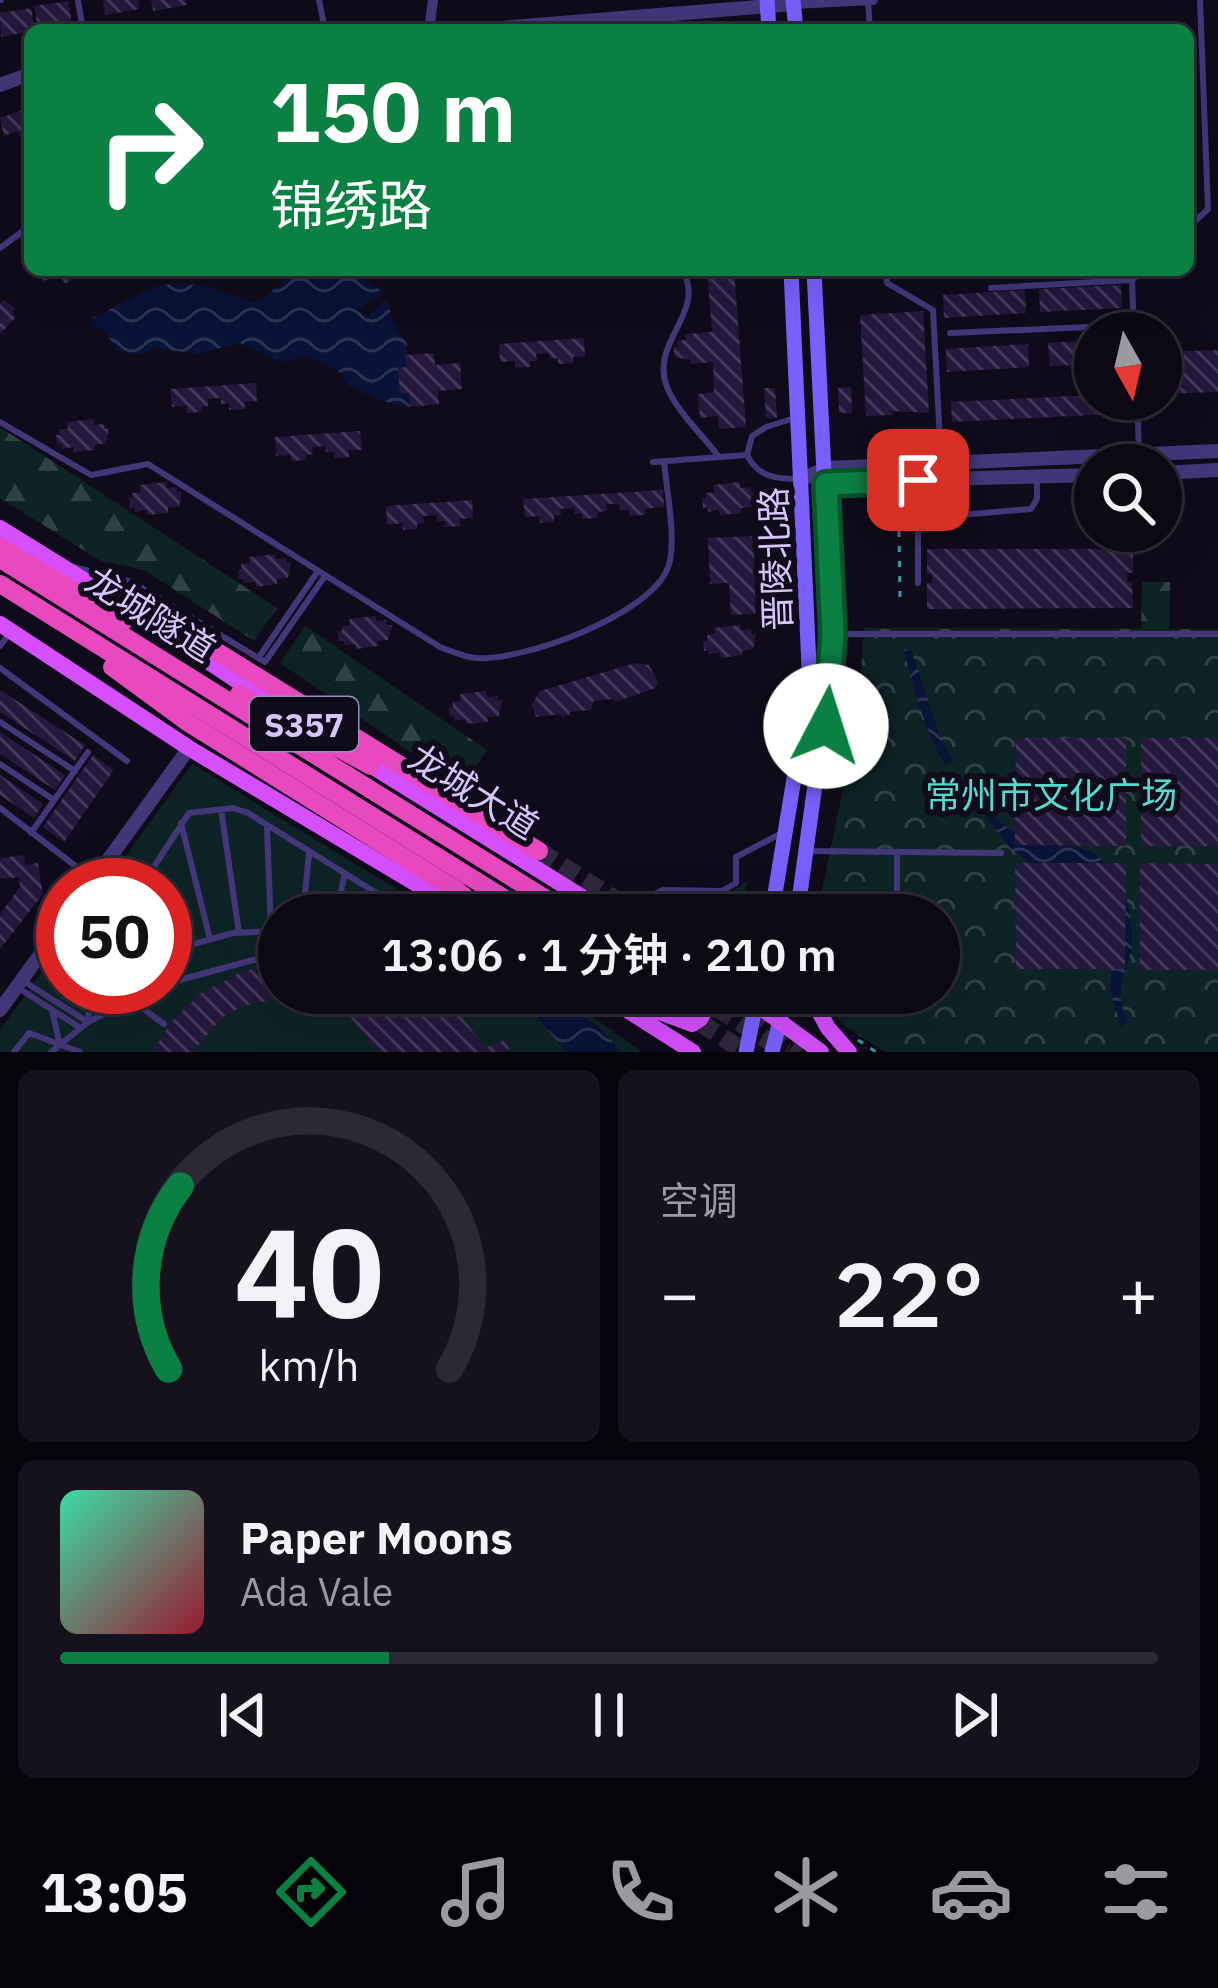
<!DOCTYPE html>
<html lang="zh">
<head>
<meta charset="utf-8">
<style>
	:root { --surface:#0c0814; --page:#15111d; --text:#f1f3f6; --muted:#9a9aa0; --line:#2c2934; --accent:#0b8043 }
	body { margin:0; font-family:"IBM Plex Sans","Noto Sans SC",sans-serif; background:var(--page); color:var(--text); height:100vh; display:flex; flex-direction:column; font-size:45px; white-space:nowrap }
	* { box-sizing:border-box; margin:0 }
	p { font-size:39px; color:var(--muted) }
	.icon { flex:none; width:66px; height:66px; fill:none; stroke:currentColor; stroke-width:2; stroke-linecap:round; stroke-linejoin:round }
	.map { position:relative; height:1052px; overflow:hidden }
	.sheet { display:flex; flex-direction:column; gap:18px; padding:18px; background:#07040b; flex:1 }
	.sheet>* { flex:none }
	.hud { position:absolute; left:24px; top:24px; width:1170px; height:252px; border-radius:18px; box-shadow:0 12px 48px #0002,0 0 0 3px var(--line); background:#0b8043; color:#fff; overflow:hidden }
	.needle { width:78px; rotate:172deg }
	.buttons { position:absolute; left:1074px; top:312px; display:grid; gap:24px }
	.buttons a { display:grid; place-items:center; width:108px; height:108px; border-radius:50%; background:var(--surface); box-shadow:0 12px 48px #0002,0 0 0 3px var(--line); font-size:60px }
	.speed { position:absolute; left:36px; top:858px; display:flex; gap:24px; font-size:60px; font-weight:700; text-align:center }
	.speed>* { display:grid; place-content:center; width:156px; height:156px; border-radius:50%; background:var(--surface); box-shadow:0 12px 48px #0002,0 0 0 3px var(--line); line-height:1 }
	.speed .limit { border:18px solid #d22; background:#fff; color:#111 }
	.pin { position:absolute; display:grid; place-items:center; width:102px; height:102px; color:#fff; margin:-51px; border-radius:24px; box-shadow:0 6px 18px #0006 }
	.me { position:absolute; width:132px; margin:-66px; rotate:5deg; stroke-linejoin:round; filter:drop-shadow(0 0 9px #0008) }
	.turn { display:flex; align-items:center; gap:42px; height:252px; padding:0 48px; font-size:54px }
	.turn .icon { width:156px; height:156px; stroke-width:2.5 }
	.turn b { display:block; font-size:84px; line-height:102px }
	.big { font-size:90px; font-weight:600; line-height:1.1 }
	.sheet .widget { flex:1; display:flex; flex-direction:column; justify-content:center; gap:18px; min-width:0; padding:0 42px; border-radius:18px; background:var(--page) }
	.sheet .dial { align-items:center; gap:0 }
	.dial svg { height:312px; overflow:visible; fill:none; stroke:var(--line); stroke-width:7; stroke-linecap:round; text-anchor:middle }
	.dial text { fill:var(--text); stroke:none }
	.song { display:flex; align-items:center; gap:36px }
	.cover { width:144px; height:144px; border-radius:18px; background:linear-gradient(135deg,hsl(160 70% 55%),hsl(350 70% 35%)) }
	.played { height:12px; border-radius:6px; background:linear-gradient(90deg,var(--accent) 30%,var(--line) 30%) }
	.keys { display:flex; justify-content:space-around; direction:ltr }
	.heat { display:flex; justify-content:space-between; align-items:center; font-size:66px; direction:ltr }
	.sheet .tiles { flex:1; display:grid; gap:18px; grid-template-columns:1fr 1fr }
	.widget:last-child { grid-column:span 2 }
	.trip { position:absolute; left:258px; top:894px; width:702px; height:120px; border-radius:60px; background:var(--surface); box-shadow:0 12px 48px #0002,0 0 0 3px var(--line); font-weight:600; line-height:120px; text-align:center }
	.dock { display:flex; height:192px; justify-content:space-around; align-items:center; background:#050308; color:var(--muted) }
	.dock .icon { width:84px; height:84px }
	.dock .on { color:var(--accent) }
	.dock b { font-size:54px; color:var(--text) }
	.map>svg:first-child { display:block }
	.forest { fill:url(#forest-firs) }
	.park { fill:url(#park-crowns) }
	.pitch { fill:#0e2325 }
	.water { fill:url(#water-waves) }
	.building { fill:url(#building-back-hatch) }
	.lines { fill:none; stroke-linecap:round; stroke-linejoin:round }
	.trunk-tunnel { stroke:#2e273d; stroke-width:18; stroke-dasharray:18 9; stroke-linecap:butt }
	.path { stroke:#2ea0aa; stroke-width:3; stroke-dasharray:6 9; stroke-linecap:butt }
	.service { stroke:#43377a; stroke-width:6 }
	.minor { stroke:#43377a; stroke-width:10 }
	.tertiary { stroke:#43377a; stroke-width:14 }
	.secondary { stroke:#7a5ffc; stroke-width:15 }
	.primary { stroke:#d54ffc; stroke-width:16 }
	.trunk { stroke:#e849be; stroke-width:18 }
	.route-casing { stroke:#07532c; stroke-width:30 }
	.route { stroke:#0b8043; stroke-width:21 }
	.labels { text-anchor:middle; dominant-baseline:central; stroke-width:12; stroke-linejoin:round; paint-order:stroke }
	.shield { fill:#100b1b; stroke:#9a8eba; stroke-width:3 }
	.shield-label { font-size:33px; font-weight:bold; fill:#d5c6fe }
	.street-label { font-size:36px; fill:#d5c6fe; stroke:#100b1b }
	.park-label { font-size:36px; fill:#55dbcd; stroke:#100b1b }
</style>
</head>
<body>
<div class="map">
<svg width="1218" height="1052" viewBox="0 0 1218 1052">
	<defs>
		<pattern id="forest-firs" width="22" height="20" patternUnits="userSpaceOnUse" patternTransform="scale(3)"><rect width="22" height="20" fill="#0e2325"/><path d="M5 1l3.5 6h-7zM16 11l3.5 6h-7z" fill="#304146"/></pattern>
		<pattern id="park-crowns" width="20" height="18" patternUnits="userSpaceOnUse" patternTransform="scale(3)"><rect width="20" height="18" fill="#0e2325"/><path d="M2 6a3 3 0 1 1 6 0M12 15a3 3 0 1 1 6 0" fill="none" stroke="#304146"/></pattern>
		<pattern id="water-waves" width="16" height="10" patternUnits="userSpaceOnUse" patternTransform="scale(3)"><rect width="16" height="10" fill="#091337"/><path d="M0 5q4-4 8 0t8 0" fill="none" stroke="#2c3455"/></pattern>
		<pattern id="building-back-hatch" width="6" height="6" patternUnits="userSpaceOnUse" patternTransform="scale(3)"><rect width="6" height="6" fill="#24183c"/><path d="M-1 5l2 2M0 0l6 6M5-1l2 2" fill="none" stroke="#433859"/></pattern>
	</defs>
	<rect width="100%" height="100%" fill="#100b1b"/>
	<path class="forest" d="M0,427L277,608L254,641L144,570L101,561L0,498Z
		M1142,582H1170L1169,629H1141Z
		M305,626L487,750L462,787L280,663Z
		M747,881L741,905L730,915H681L661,902H716Z"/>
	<path class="park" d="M864,628L1218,629V1052H885L842,1024L821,993H939V915H817L858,717Z"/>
	<path class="pitch" d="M192,764L439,915H279V993H560L642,1052H0V1030L63,943V987H165V885H105Z"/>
	<path class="water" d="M312,273C340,274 361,273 383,292L358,309L366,319L387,297L392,320L407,344L406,367L398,369L409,393L410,407L381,401L348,385L342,374L325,363L304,356L281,362L240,343L196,354L157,348L141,354L117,351L105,331L92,326L93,318L153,287L176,283L207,286L251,302L261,300L290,276Z
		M911,649L940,737L953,760L945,765C925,729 913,690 904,650Z
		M974,789C985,803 996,822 1011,830C1052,853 1097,831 1122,887C1129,903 1133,924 1132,942C1129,971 1110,993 1129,1022L1121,1027L1110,990L1112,964L1036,868L1009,847L968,794Z
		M517,993C554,993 600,1020 620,1052H566Z"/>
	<path class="building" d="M103,0H138L139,9L105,15Z
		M151,0H186L187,5L153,11Z
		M68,1L72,24L38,29L34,6Z
		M31,8L35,30L1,37L0,13Z
		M30,107V134L20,137L18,131L4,136L0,118Z
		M37,270H76L79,276L65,284L61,276L43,281Z
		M707,270H734L746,427L719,429L718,416L700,418L698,394L714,392L713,362L691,364L690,360L674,357V347H678L677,341L686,340L685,334L712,332Z
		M1121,285L1122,308L1040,312L1039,289Z
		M1025,290L1026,313L944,318L943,295Z
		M4,300L16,309L12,312L16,317L0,334V303Z
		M923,311L929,413L892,411L893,415L866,416L860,315Z
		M584,338L585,356L573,357V363L558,364V358L550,359L549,353L536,354L537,361H530V367L515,368V361L500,362L499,344Z
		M1095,340V364L1050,366L1048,343Z
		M1028,344L1029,367L947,372L946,349Z
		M1218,350V392L1161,394V352Z
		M434,353L435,365L460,363L462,389L438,391L439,404L410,407L409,393L400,394L398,368L406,367L405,355Z
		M256,383L257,401L244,402L245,409L229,410V403L221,404V398L208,399V406L201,407L202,412L187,413L186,406L172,407L170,389Z
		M851,387L852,413H839L838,388Z
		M764,388H775L777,418H766Z
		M1095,395V399H1132L1133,413L952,422L951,402Z
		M93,419L94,425L104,424L105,429L109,428L106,443L95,445V450L74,452L73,447L62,449L61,444L57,445L56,435H60L59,429H68L67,422Z
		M360,431L362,450H349V457L334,458V452H326L325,446L312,447L313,454L306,455V460L291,461V455L276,456L275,437Z
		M166,482L167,488L177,487V492L182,491L179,507L168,508V513L147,515L146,510L135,512L134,507L130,508L129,498H133L132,493L141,492L140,485Z
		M740,482V488L750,487L751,492L755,491L752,507L741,508V513L720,515L719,510L708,512V507L703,508L702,498H706V493L714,492L713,485Z
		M663,490L664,507L645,509V515L629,516V510H620L619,504H606L607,511L597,512L598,518L582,519V513L574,514V508L560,509L561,515H554V522L540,523L539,516L525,517L523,499Z
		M472,500L473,518L460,519V526L445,527V521H437V515L423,516L424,523L417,524V529L403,530L402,523L387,525L386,506Z
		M753,536L757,614L731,615L729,583L710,584L708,538Z
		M927,549H1133V573H1127V582H1132L1133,608L927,609V583H932V574H927Z
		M275,554L276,559L286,558L287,563H291L288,578L277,579V584L256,587L255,582L244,583L243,579H239L238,570L242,569L241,564L250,563L249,557Z
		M376,616V621L386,620L387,625H392L388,640L377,641L378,646L356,649L355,644L344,645V641H339L338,632L342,631V626L350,625L349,619Z
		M740,625L741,630L751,629L752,635L756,634L753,649L742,651V655L721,658L720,653L709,654L708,650L704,651L703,641H707V635L715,634L714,628Z
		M635,663L649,665L658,683L655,688L615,702L614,699L593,701L591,710L569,712L570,715L562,717L561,714L536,717L532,704L540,691Z
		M0,690L85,745L75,761L0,712Z
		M486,691L487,697L497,696V701L502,700L499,716L487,717L488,722L466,724V719L455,721L454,716L450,717L449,707H453L452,702L461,701L460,694Z
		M0,732L65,775L55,790L0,754Z
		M1016,738H1126V846L1015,845Z
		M1141,738H1218V846H1141Z
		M93,755L114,770L64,842L43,827Z
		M0,775L43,804L34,818L0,795Z
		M24,855L25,865L38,863L43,894L0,949V914L20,887L19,877L0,879V858Z
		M1015,863H1126L1125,969H1016Z
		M1140,863L1218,864V970H1140Z
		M279,965V993H471L475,996L457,1010L485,1048L505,1040L509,1049L503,1052H377L346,1011L322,1000L290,996L243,1006L223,1017L192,1052H153L171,1022L201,993L243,971Z"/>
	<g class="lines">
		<path class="trunk-tunnel" d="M539,851L640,915
			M655,993L745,1052
			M694,993L786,1052
			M731,993L800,1052"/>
		<path class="path" d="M899,531L900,598
			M858,1040L876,1052"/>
		<path class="service" d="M0,0H1
			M319,0L325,30
			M868,0L870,30
			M78,1L83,30
			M1188,228L1208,209L1200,0
			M0,248L30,226
			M682,270C708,312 649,341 667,387C677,412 703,435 719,457
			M886,270L887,283L933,310L941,460
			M991,288L1132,280
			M950,333L1134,325
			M1134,333L1132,280L1143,270
			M1137,399L1139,450
			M795,418L766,427L752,436L747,455C758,477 776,479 799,479
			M0,422L91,475L148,464L440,647C451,651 464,657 476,658C524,661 643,617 666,572C679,549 666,488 664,461
			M653,462L747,455
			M74,567L132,582L265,662L325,576
			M918,583V531L925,518L1031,509L1037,499V479
			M833,634H1218
			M0,646L9,634
			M259,657L318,571
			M0,668L127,761
			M0,722L75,771
			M0,764L54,800
			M0,808L91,878
			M221,809L239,933
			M181,823L210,939
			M267,827L271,931
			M31,833L88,752
			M808,851L1001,853
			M897,853V915
			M152,868L158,885
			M142,885L189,813L233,808L248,813L378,894L382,901L380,915
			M165,903L182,947
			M303,915L309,853
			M336,915L345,873
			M613,915L663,890L722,891L736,883V857L782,833
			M165,952L233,933L279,931
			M25,982L88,1022L90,992L97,987
			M165,984L253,960L279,959
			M20,989L79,1027
			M130,999L164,1024
			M52,1010L60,1045
			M14,1052L29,1033L80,1052
			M51,1052L88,1022L157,987"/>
		<path class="minor" d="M794,4L873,0
			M429,30L433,0"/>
		<path class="tertiary" d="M476,30L794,4
			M0,85L30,74
			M1161,473L1218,470
			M803,479L826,468L1218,451
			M818,482L1095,475
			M90,885L189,748
			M0,1010L63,923"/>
		<path class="secondary" d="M767,0L769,30
			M793,0L796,30
			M772,912L805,712L809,667L791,270
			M797,915L833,655L814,270
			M746,1052L758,993
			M772,1052L787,993"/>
		<path class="primary" d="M0,528L110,596
			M146,620L269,702
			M0,624L189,748L468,915
			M362,760L611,915
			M765,915L774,902
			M608,993L692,1024L700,1019L712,998L711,993
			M741,993L821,1052
			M809,993L828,1028L849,1052
			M627,1010L693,1052"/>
		<path class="trunk" d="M0,547L124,621
			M0,559L572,915
			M0,584L531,915
			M98,588L187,633L539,851
			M112,667L187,722L458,891L486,915
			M239,694L371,766"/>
	</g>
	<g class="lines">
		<g class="route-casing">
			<path id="route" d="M826,726L833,634L826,484L918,480"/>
		</g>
		<use href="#route" class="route"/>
	</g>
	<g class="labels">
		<rect class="shield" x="250" y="697" width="108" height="54" rx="9"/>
		<g class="shield-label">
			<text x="304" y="724">S357</text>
		</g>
		<g class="street-label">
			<text transform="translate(775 559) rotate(-92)">晋陵北路</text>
			<text transform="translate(151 614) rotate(32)">龙城隧道</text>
			<text transform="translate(474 791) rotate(32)">龙城大道</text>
		</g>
		<g class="park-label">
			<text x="1051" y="794">常州市文化广场</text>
		</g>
	</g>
</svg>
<div class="buttons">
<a><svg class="needle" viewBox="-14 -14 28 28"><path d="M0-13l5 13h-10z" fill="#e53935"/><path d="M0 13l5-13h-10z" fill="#9a9aa0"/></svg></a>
<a><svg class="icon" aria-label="search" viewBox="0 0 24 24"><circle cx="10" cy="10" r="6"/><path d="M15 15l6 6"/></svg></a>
</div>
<div class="speed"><div class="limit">50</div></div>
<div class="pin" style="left:918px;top:480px;background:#d93025"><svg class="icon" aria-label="arrive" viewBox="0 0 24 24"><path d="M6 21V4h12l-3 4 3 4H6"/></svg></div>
<svg class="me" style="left:826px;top:726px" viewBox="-20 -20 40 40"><circle r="19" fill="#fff"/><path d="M0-13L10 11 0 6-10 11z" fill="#0b8043"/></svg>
<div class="trip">13:06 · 1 分钟 · 210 m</div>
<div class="hud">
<div class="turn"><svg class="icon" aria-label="right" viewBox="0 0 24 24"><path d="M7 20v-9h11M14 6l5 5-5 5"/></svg><div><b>150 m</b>锦绣路</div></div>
</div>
</div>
<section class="sheet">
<div class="tiles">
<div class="widget dial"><svg viewBox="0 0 100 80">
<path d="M14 69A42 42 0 1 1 86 69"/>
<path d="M14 69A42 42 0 0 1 17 22" stroke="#0b8043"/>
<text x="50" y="56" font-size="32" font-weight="700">40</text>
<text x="50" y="72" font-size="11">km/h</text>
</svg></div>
<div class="widget"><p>空调</p>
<div class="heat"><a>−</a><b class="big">22°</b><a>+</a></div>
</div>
<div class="widget">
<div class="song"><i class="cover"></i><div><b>Paper Moons</b><p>Ada Vale</p></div></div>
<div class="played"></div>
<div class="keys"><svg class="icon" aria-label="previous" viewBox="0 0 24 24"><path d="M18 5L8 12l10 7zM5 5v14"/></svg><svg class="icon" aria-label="pause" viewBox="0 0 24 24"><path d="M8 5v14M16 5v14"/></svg><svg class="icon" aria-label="next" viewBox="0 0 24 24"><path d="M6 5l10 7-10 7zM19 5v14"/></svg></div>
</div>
</div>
</section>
<nav class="dock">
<b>13:05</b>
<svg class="icon on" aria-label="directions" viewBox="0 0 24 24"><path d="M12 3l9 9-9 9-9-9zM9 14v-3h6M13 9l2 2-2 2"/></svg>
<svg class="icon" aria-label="music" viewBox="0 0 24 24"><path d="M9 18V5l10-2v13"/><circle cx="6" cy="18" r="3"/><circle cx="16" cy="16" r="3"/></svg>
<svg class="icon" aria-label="phone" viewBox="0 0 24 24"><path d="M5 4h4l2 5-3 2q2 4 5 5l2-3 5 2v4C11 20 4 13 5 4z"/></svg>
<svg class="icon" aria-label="climate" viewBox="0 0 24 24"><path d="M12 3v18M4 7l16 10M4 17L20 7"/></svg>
<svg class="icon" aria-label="car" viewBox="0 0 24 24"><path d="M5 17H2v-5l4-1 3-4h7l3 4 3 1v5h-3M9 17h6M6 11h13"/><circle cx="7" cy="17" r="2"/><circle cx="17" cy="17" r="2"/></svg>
<svg class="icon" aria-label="filters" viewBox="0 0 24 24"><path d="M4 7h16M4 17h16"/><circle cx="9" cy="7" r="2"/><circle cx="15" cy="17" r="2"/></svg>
</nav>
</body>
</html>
